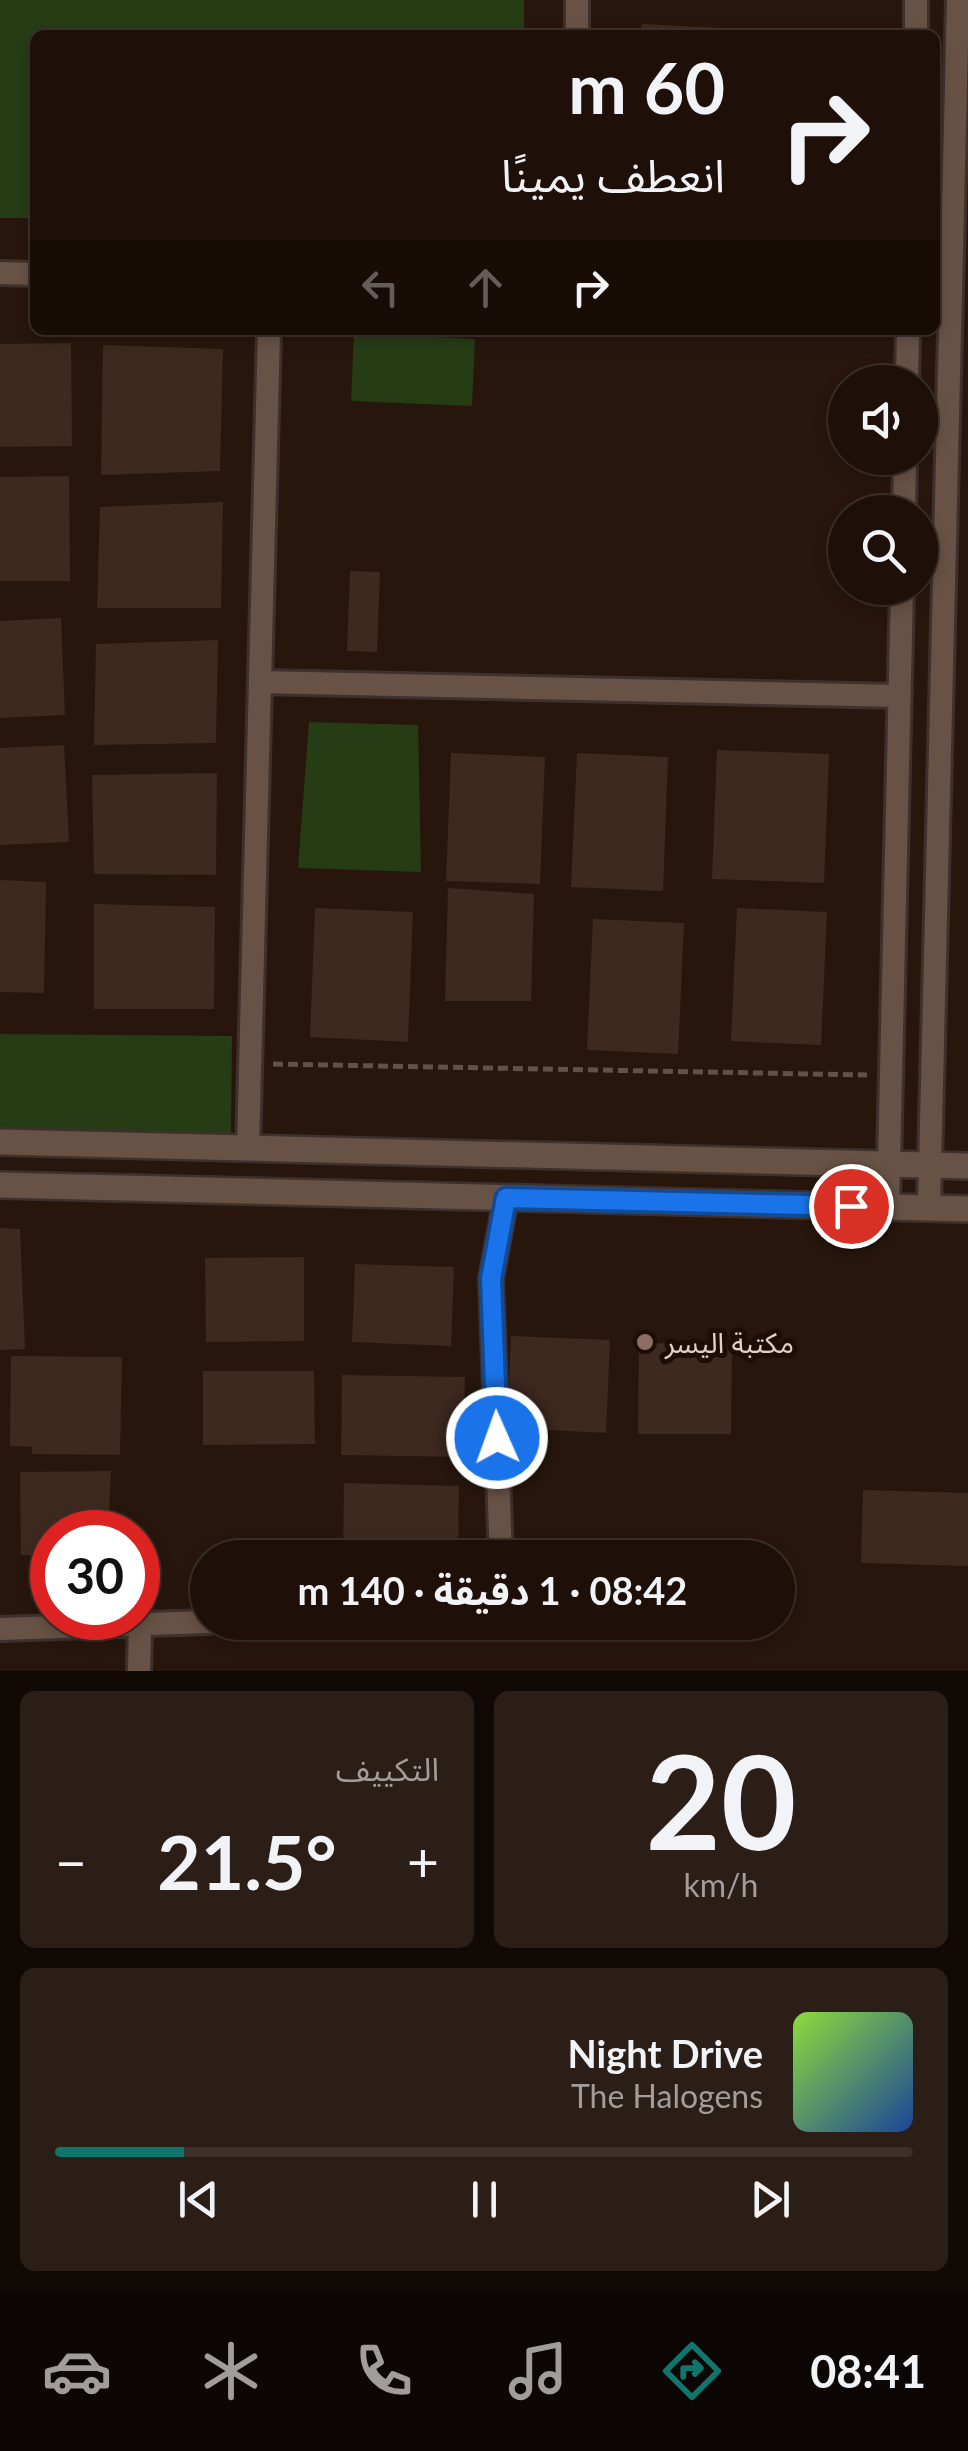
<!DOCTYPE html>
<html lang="ar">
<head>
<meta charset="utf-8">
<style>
	:root { --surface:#1e1009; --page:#2b1e17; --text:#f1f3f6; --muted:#a19d9c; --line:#3c302a; --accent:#0f766e }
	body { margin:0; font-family:Lato,"Noto Sans Arabic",sans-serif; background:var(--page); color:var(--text); direction:rtl; height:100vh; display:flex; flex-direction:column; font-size:38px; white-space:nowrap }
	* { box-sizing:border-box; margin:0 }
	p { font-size:32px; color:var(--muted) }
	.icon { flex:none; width:55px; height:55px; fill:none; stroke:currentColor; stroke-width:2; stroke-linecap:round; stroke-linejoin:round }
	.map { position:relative; height:1671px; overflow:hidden; direction:ltr }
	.side { display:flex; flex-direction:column; gap:20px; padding:20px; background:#100905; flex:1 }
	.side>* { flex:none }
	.banner { position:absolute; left:30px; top:30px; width:910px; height:305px; border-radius:15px; box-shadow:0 5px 15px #0003,0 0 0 2px var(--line); direction:rtl; background:#1e1009; color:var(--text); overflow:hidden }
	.fabs { position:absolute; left:828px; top:365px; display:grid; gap:20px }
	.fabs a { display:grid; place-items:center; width:110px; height:110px; border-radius:50%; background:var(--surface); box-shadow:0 5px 15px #0003,0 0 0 2px var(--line); font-size:50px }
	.speed { position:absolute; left:30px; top:1510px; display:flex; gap:20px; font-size:50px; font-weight:700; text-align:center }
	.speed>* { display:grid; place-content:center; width:130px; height:130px; border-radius:50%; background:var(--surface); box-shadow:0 5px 15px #0003,0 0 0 2px var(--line); line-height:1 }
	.speed .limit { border:15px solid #d22; background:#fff; color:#111 }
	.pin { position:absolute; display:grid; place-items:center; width:85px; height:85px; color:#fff; margin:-42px; border:5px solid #fff; border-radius:50%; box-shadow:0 2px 10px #0007 }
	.me { position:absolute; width:110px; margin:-55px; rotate:358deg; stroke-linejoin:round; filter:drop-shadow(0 0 8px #0008) }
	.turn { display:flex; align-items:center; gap:35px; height:210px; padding:0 50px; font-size:45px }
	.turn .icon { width:130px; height:130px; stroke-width:2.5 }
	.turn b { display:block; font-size:70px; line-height:85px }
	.lanes { display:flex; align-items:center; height:95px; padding:0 50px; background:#0003; justify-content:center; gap:50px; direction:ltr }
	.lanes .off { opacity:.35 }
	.big { font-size:75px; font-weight:700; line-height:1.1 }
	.side .widget { flex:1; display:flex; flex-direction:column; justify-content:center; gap:15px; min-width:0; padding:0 35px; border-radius:15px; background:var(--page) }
	.side .dial { align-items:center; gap:0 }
	.dial b { font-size:130px; line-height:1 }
	.song { display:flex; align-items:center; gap:30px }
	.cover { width:120px; height:120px; border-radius:15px; background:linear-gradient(135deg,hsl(90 70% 55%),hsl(220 70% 35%)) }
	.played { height:10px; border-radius:5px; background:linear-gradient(90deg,var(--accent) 15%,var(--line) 15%) }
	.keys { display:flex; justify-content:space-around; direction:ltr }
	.heat { display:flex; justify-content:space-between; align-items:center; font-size:55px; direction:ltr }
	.side .tiles { flex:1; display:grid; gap:20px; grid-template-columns:1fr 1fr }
	.widget:last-child { grid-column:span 2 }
	.trip { position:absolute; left:190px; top:1540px; width:605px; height:100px; border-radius:50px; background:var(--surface); box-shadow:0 5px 15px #0003,0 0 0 2px var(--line); font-weight:700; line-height:100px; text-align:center; direction:rtl }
	.menu { display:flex; height:160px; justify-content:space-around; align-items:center; background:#0c0604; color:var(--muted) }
	.menu .icon { width:70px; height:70px }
	.menu .on { color:var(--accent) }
	.menu b { font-size:45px; color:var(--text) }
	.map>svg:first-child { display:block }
	.green { fill:#253c15 }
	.building { fill:#3d291e }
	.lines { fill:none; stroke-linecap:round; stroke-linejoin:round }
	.minor-casing { stroke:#3e312d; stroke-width:28 }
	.tertiary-casing { stroke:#3e312d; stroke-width:30 }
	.path { stroke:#625148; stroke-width:5; stroke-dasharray:10 5; stroke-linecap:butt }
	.minor { stroke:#685246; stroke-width:22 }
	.tertiary { stroke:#685246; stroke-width:25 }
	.route-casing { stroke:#114b97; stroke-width:25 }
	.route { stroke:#1a73e8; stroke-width:18 }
	.education-dot { fill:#8d6e63; stroke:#1e0d04; stroke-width:4 }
	.labels { text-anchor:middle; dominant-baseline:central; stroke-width:10; stroke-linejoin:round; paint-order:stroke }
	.poi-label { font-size:28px; fill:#e0d2cb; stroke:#1e0d04; text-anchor:start }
</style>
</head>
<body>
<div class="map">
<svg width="968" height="1671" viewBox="0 0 968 1671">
	<rect width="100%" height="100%" fill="#28160c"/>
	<path class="green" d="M0,0H524V35H35V218H0Z
		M354,333L475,339L472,406L351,401Z
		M309,722L418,725L421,872L298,868Z
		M0,1034L232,1036L231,1134L0,1132Z"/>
	<path class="building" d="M642,24L782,31V35H641Z
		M71,343L72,446L0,447V344Z
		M103,345L223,349L220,471L101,475Z
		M69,476L70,581H0V477Z
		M223,502L221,608H97L100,507Z
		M350,571L380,572L377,652L347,651Z
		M61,618L65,715L0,718V621Z
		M218,640L216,743L94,745L96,644Z
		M64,745L69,842L0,845V748Z
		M717,750L829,754L824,883L712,879Z
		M451,753L545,757L540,884L446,881Z
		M577,753L668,757L663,891L571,887Z
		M217,773L216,875L94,874L92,775Z
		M0,880L46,882L44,993L0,992Z
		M448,888L534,894L531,1001H445Z
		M94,904L215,907L214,1009H94Z
		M315,908L413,912L408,1042L310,1037Z
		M737,908L827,912L821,1045L731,1041Z
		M593,919L684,923L678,1054L587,1050Z
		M0,1228L20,1229L25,1349L0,1350Z
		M304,1257V1341L206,1342L205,1258Z
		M355,1264L454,1267L451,1346L352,1342Z
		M511,1336L610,1340L606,1433L507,1428Z
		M639,1343L732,1344L731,1434H638Z
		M11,1356L122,1357L120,1455L32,1454V1447L10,1446Z
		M203,1371H314L315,1444L203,1445Z
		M342,1375L465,1377L463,1457L341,1455Z
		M111,1471L108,1532H52V1557L21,1555L20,1472Z
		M344,1483L459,1486L458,1558H343Z
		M863,1490L968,1493V1566L861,1563Z"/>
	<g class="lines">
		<g class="minor-casing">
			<path id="minor" d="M577,35V0
				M916,35V0
				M0,273L35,274
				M907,382L908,330
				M904,512L905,458
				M260,682L899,696
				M248,1148L269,330
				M888,1207L902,588
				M929,1208L958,0
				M501,1558L491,1279L506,1198
				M0,1629L208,1622
				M139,1671L140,1625"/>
		</g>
		<g class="tertiary-casing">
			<path id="tertiary" d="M0,1142L968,1166
				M0,1185L968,1209"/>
		</g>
		<path class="path" d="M273,1064L867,1075"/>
		<use href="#minor" class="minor"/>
		<use href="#tertiary" class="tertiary"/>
	</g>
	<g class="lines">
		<g class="route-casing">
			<path id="route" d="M497,1438L491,1279L506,1198L851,1206"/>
		</g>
		<use href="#route" class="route"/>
	</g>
	<circle class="education-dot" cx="645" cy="1342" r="10"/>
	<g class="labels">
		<g class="poi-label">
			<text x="665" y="1342">مكتبة اليسر</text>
		</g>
	</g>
</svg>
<div class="fabs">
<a><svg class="icon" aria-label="sound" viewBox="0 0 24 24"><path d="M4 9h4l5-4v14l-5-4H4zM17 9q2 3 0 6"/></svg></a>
<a><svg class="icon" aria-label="search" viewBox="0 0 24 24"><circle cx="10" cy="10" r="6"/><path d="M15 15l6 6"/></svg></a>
</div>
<div class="speed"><div class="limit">30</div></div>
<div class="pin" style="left:851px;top:1206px;background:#d93025"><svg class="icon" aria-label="arrive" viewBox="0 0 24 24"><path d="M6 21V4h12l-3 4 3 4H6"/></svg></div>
<svg class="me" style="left:497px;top:1438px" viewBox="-20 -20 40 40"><circle r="17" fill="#1a73e8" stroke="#fff" stroke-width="3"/><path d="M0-11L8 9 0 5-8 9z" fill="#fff"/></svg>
<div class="trip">08:42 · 1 دقيقة · 140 m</div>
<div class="banner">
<div class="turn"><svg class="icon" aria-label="right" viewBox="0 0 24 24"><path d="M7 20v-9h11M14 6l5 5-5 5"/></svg><div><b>60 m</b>انعطف يمينًا</div></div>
<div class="lanes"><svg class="icon off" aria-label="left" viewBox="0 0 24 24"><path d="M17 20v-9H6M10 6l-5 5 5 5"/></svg><svg class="icon off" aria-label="ahead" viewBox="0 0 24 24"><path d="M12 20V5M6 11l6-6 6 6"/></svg><svg class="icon" aria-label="right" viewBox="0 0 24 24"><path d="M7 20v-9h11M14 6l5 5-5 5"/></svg></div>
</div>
</div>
<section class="side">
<div class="tiles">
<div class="widget dial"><b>20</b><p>km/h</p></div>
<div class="widget"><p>التكييف</p>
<div class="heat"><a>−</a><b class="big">21.5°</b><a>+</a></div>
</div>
<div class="widget">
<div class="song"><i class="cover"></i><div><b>Night Drive</b><p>The Halogens</p></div></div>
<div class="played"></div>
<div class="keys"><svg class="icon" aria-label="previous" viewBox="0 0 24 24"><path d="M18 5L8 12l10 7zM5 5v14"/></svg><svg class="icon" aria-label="pause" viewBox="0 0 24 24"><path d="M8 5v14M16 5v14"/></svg><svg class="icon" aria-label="next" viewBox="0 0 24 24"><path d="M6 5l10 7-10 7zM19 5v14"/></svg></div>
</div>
</div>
</section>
<nav class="menu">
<b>08:41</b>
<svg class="icon on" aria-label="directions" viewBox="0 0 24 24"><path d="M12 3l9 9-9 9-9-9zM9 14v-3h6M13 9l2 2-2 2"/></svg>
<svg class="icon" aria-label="music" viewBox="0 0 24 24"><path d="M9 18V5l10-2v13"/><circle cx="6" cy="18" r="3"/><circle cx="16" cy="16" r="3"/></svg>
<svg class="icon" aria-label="phone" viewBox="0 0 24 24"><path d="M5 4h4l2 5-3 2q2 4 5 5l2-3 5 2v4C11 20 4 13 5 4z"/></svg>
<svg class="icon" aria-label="climate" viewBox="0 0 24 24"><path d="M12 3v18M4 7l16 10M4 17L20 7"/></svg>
<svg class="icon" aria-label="car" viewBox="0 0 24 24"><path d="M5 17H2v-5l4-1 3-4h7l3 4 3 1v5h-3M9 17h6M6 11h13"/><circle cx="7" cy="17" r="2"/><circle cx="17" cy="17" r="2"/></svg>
</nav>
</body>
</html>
